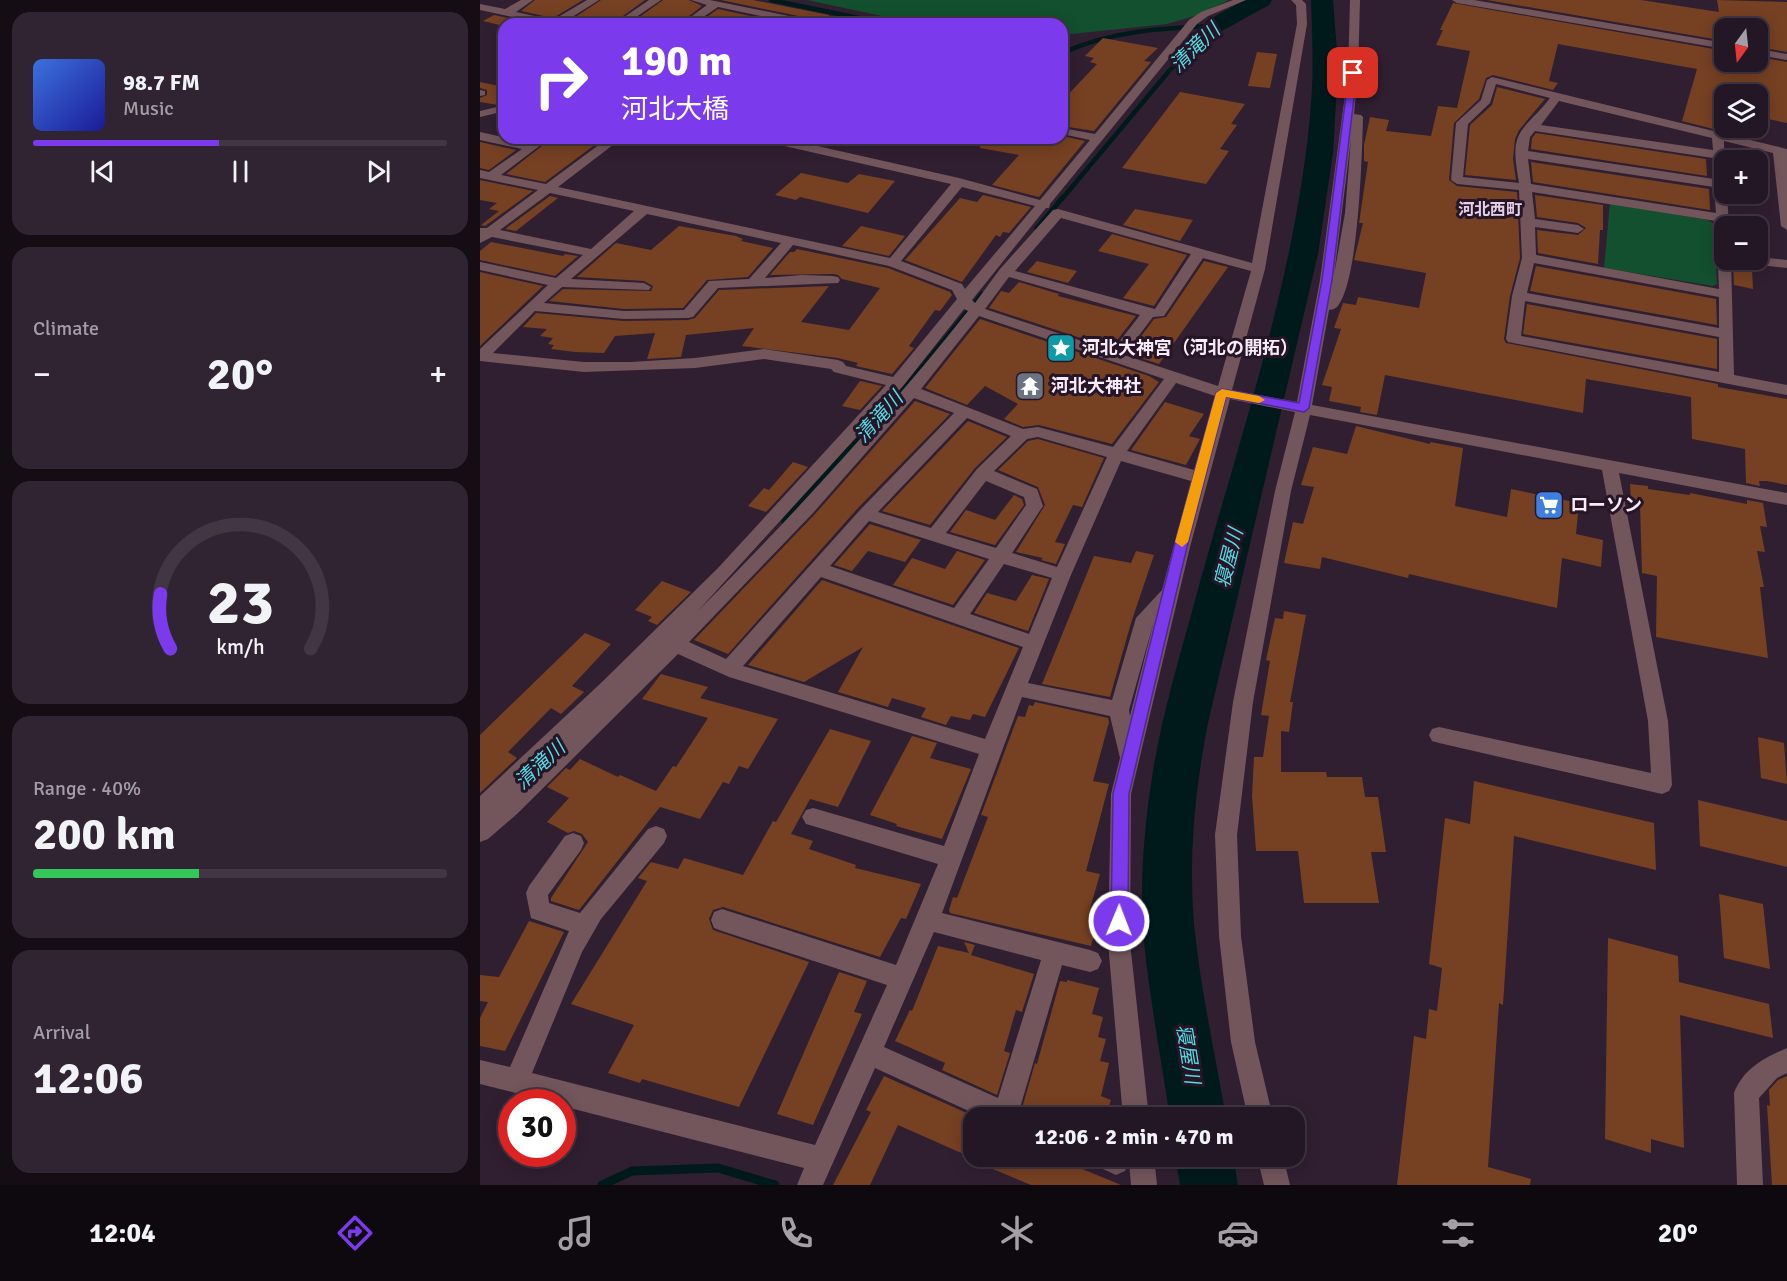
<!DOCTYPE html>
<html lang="en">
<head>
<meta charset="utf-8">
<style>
	:root { --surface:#241725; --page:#302432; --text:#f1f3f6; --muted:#a39fa7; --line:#413642; --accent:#7c3aed }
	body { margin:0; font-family:Signika,"Noto Sans JP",sans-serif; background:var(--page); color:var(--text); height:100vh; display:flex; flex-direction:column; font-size:22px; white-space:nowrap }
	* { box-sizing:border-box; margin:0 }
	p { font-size:20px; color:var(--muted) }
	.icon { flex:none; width:33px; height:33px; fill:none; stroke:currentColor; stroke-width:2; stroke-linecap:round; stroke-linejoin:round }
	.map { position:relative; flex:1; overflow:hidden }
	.side { display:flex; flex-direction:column; gap:12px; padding:12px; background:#140d14; width:480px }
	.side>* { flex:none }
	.banner { position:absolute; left:18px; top:18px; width:570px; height:126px; border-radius:18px; box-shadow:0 3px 15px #0003,0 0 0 2px var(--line); background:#7c3aed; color:#fff; overflow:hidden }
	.needle { width:39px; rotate:195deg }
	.tools { position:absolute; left:1234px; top:18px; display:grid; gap:12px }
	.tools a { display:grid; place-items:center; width:54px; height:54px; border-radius:12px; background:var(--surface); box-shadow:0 3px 15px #0003,0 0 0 2px var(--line); font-size:30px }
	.speed { position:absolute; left:18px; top:1089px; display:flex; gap:12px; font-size:30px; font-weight:700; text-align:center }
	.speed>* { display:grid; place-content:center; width:78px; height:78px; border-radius:50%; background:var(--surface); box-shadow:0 3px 15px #0003,0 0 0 2px var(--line); line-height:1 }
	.speed .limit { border:9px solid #d22; background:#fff; color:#111 }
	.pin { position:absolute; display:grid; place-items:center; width:51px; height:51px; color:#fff; margin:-26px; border-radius:12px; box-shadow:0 3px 9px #0006 }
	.me { position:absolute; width:66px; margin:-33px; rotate:1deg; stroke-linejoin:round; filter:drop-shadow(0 0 4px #0008) }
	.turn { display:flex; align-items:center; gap:21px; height:126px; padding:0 24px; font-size:27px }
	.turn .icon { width:78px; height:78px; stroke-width:2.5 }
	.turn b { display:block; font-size:42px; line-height:51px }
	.big { font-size:45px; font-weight:700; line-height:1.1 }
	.side .card { flex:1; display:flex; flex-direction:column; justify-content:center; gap:9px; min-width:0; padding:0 21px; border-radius:18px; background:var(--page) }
	.side .dial { align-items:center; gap:0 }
	.dial svg { height:156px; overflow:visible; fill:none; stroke:var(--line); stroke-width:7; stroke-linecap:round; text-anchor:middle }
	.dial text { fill:var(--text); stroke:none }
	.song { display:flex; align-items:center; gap:18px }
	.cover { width:72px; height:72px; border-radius:9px; background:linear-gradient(135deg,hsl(220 70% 55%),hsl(240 70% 35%)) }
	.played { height:6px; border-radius:3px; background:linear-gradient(90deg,var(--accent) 45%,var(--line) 45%) }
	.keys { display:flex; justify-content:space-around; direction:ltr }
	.heat { display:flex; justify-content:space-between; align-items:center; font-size:33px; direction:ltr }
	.charge { height:9px; border-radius:4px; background:linear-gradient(90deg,#34c759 40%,var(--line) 0) }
	.trip { position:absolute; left:483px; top:1107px; width:342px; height:60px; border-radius:18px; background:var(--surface); box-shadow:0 3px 15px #0003,0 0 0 2px var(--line); font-weight:700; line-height:60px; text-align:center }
	.menu { display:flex; height:96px; justify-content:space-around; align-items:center; background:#0e090f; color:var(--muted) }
	.menu .icon { width:42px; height:42px }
	.menu .active { color:var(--accent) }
	.menu b { font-size:27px; color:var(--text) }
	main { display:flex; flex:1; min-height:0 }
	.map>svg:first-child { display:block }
	.green { fill:#12502f }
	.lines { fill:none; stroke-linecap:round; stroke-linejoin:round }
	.stream-far3 { stroke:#001a1c; stroke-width:4.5 }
	.stream-far2 { stroke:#001a1c; stroke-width:5 }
	.stream-far1 { stroke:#001a1c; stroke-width:7 }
	.stream { stroke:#001a1c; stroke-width:9 }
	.river { fill:#001a1c; fill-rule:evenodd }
	.building { fill:#764022 }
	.minor { fill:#72565c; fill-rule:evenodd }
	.route { fill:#7c3aed; stroke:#51269a; stroke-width:1.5 }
	.slow { fill:#f59e0b }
	.labels { text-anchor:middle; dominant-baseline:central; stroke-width:6; stroke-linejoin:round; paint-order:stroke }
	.far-neighbourhood-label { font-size:16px; font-weight:bold; fill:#e5cee7; stroke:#261527 }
	.poi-label { font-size:18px; font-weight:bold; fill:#f6ebf7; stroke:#261527; text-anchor:start }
	.water-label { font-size:20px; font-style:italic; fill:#54dce5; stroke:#261527 }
</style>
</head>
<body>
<main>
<section class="side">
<div class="card">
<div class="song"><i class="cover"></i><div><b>98.7 FM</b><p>Music</p></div></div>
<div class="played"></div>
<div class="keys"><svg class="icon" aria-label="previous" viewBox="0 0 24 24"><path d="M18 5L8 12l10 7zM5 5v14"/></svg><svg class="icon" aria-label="pause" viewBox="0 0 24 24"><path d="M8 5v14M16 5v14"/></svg><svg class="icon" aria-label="next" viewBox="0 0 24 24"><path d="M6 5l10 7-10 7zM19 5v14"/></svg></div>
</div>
<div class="card"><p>Climate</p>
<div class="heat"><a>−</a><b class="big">20°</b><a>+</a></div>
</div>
<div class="card dial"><svg viewBox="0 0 100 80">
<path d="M14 69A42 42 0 1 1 86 69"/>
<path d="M14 69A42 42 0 0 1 9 41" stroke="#7c3aed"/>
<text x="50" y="56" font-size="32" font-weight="700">23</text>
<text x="50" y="72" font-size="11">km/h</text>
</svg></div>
<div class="card"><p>Range · 40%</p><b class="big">200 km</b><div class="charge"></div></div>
<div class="card"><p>Arrival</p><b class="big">12:06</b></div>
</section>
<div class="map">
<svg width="1307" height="1185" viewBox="0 0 1307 1185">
	<rect width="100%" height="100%" fill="#301f31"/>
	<path class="green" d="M327,0H749L718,15L687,24L582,35V24H439Z
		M1130,203L1228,220L1234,224L1237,284L1233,286L1124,268Z"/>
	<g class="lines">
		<path class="stream-far3" d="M291,0L408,24
			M582,53C631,31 681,28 734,26
			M582,199L689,71L734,26"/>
		<path class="stream-far2" d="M557,228L583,197
			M414,401L502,294
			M368,451L406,409"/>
		<path class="stream-far1" d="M305,521L369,450"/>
		<path class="stream" d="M122,1185L152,1171L238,1168L295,1185"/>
		<path class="river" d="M765,0H792L789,5L742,31L734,33L726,31L723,26L726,21Z
			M831,0H853L857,51L856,102L853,153L838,254L728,723C714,794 707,870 716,942C723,1000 736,1059 746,1118H690C681,1059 670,1000 664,942C659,886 664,826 673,771C682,715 699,659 714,604C758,441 818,272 831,103C834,69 832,34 831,0Z
			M695,1156H753L758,1185H700Z"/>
	</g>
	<path class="building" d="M55,0H103L73,18L41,11Z
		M121,0H165L132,24H85Z
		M183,0H209L222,6L199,24H150Z
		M241,0H273L349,15L348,24H340L333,19Z
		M1007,0H1161L1239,12L1237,0L1307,2V52L1278,47V28H1245V41Z
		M973,3L1245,51V62H1278V57L1307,62V123L1283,118L1289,99L1278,97V94H1245V132L1202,121L1217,69L1078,44L1069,81L1078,83L1073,90L1013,75L1006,78L999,99L974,123L969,180L977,186L1037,192L1040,258L1030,296L1024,339L1026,343L1238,384V387L1307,399V485L1287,481H1279L1280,486L1266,483L1265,449L1212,439L1211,397L1106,379L1103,413L905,375L897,415L880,412L881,407L849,401L852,387L842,385L861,329L854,328L863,303L876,305L878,297L939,308L946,273L874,260L883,223H879L888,162L884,161V145L890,117L909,120L906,131L951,136L958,106L977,108L990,51L956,45L963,30H960Z
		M238,9L307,24H217Z
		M14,15L54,24L24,26L3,21Z
		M623,38L678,48L664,61L671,62L614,131L582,126V101L617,64L610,62L614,58L605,56Z
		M777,52L797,54L790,88L768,86Z
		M0,82L24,87V106L0,102V98L7,95V90L0,88Z
		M1017,87L1065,99L1039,130L1035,139L1033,159L1036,180L985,175L990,125L1012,105Z
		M700,92L765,104L751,124L757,125L740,149L749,151L726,184L642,168Z
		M1056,133L1226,159L1227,176L1051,149L1052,138Z
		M582,136L605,141L559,197L512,185L539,155L500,148L501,138Z
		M72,138H124L65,182L26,174Z
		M0,142L36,150L9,170L0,168Z
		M1051,162L1229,189L1230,210L1053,182Z
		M321,173L368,183L379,174L415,181L388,213L320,197L316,200L295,195Z
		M0,180L53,191L5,226L1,225L19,211L9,209L17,203L0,200Z
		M503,195L551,207L529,233L523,232L520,237L516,235L482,282L425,260L480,198L497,202Z
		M1055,195L1123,205V230H1120L1118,264L1058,253L1057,230L1098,235L1106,228L1098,223L1057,217Z
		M70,196L78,198L36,231L25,229Z
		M655,209L713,220L700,241L643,225Z
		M199,226L256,236L263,239L261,241L293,248L268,277L227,280L203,308L144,309L69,301L83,289L171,291L173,286L164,281L97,277L136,243L171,250Z
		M381,226L425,236L409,256L362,246Z
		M632,234L707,255L674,306L643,298L669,264L618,251Z
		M11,242L83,256L85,254L98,256L75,276L0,260V251Z
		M317,249L408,268L470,292L472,295L460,311L455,310L429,346L434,348L412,374L376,366L378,363L358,358L262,346L274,328L206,335L201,357L167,359L175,333L135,336L124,353L95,352L71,349L74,345L68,344L73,338L60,336L67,329L43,327L56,313L144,321L208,320L215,318L239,290L349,286L321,322L369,330L400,288L362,279L358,275L353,274L290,275L310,252H314Z
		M557,261L597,271L588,283L547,272Z
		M724,261L748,267L679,364L648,354L674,319L686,317Z
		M1056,266L1236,299L1237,325L1050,291Z
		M1253,266L1272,269L1273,289L1254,285Z
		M0,272L63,286L0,346Z
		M539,282L579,294L578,296L656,316L631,348L509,308L521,291L529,293Z
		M1047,304L1237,339V369L1043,334Z
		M500,319L669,376L679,382L632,444L559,425L543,427L524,419L538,404L505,386L487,405L445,388Z
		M380,381L402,386L380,410L362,406Z
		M435,401L470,414L378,508L248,654L214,640L335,514Z
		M685,402L724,414L709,436L720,439L706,465L651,450Z
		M488,421L527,437L495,468L450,525L402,511Z
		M876,426L950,444V442L983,448L975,506L1027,517L1031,489L1099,503L1096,534L1123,540L1121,567L1082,558L1077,608L929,574L928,578L842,557L840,569L804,563L813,522L823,524L834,487L821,485L833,447L867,454Z
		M558,439L624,458L602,507L593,505L575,542L585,544L576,564L561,560L563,558L536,552L565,505L558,487L518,470L548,441Z
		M313,462L328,467L286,512L268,506L284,488L289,490Z
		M1150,484L1168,486V489L1210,495V493L1267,504V500L1283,503L1287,527L1280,526L1285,552L1277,551L1284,587H1280L1288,658L1176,637L1177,576L1162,573L1160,504L1151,502Z
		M534,495L542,499L544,505L515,545L470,532L486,510L515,520Z
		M390,524L441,540L425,562L388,551L372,571L354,565Z
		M477,551L505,560L473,605L413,585L432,558L465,569Z
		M656,551L674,555L651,623L630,697L562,684L614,556L651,563Z
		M552,575L569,579L548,631L494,613L507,593L536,601Z
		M342,580L539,648L505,717L493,714L490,720L471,716L466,725L441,717L446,708L412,698L408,707L358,692L383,647L324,682L268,665Z
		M182,581L211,592L177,625L168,621L172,617L155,610Z
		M804,611L826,615L810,702H813L809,732L801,731V772H846L847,777H882L885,797H898L906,852H891L899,903H824L818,851H776L772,796L774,757H783L789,716L781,715L790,661L786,660L795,618L803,619Z
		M105,633L131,644L92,686L104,692L81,714L71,708L28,752L37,758L0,793V735Z
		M181,674L228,687L220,698L298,719L268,769L259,766L249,784L243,782L220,819L180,807L99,910L71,901V898L108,842L102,834L94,831L88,833L67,822L89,798L67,787L86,768L90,770L100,759L138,777L140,775L176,791L193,766L196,767L228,718L162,699Z
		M555,702L628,718L629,722L613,781L629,784L606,871L620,874L610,909L620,911L611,946L470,913L469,910L473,897L477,898L508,817L501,815L538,716L545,717L549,705L553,706Z
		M350,729L391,741L358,807L330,799L311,834L333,841L329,849L376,865L375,868L441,884L426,919L421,918L400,957L243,907L233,910L229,919L233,930L329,962L259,1107L162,1079L160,1083L128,1073L154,1025L91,1004L167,881L158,878L171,862L198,869L204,858L263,875L293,821L296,822Z
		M432,736L457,743L450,758L491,769L462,839L416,826L417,824L390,815Z
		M1278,737L1304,743L1307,784L1281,778Z
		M994,781L1174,823L1176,870L1034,836L1023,1005L1019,1003L1008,1167L1051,1179L1050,1185H917L934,1036L946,1039L949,1009L957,1011L962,968L949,964L965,818L990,824Z
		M1218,800L1307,821V867L1220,846Z
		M1239,894L1283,904L1290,969L1244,958Z
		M49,921L84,932L25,1051L0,1046V1018L8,1002L0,1001V975L19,977Z
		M1128,938L1198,956L1199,982L1289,1004L1293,1038L1200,1015L1204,1148L1171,1139V1153L1125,1139Z
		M484,942L495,945L491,955L554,974L542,1012L536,1010L524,1051L530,1053L517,1095L462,1070L465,1063L415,1041L430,1010L432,1011L458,946L489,953Z
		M359,972L387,981L374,1012L382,1014L333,1125L297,1114Z
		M587,980L619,988L612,1014L623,1017L618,1037L626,1039L620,1061L629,1063L621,1096L631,1100L625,1118H548L542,1108L555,1063L557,1064L580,981L587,982Z
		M404,1076L498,1118H494V1156H590L588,1163L641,1185H551L486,1158L488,1156L418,1125L390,1185H353L391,1112L386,1110Z
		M1307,1076V1185H1292L1287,1105L1290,1106L1289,1090L1298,1080Z"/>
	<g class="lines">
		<path class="minor" d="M41,0H53L36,12L73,20L107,0H119L81,24H65L0,10V4L25,9Z
			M169,0H181L146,24H134Z
			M211,0H230L333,21L338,24H318L238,7L213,24H201L227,5Z
			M753,0H766L728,16L717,24L570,204L569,208H566L492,300L495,303L520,269L573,210L578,209L772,263L817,24L816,5L811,0H822L826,4L827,24L785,269L752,390L817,402L840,280L868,73L870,0H880L878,73L874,114L881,115L883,117C882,153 879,282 857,307C855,309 851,310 849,310L832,405L1307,493V505L1139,473L1188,721L1192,785L1189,791L1182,794L959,743L952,741L949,735L952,729L959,727L1171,773L1168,721L1122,470L830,415L811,491L773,702L757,835L761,936L775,1042L793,1118H768L751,1042L739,936L735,835L753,702L795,491L815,412L750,399L710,547L651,794L650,942L669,1118H643L628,942L631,794L640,758L630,716L542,697L462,913L610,950L618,953L622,961L618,969L610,972L582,965L540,1108L546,1118H504L395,1068L343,1185H317L324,1168L82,1106V1102H71L0,1084V1060L30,1067L89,931L51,918L46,893L49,886L85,836L93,833L101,836L104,843L101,850L68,895L69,903L100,913L168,829L176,826L184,829L187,836L184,843L121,919L102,952L52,1073L335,1145L407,985L242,931L234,928L231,920L234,912L242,909L416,965L458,864L333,826L326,824L322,817L326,810L333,808L464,846L499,754L249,677L198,654L37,814L8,839L0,842V796L122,682L238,568L406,385L354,372L351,369L284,359L215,368L104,372L0,361V349L68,285L0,270V262L76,278L103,255L12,237L0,243V228H7L58,190L0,178V170L9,172L42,149L0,140V132L49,143L56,138H70L21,175L66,184L128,138H142L78,187L410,258L471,184L287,142L281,138H302L479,178L560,200L610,140L582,134V128L615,134L709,20L721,12ZM871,139L865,213L854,275ZM482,187L555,206L485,289L482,284L421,261ZM70,193L154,211L111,249L20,230ZM167,214L301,243L269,279L229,281L204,310L144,311L64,303L82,287L169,290L171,287L164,283L91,279ZM581,218L711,254L675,309L535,271ZM313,245L409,266L472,290L477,299L413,377L366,366L363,362L358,360L284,349L215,358L151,362H104L13,353L55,311L144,319L208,318L213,317L238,288L358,283L360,280L358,277L353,276L322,275L285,278ZM723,258L771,271L738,386L644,355L673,317L684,316ZM529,277L660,315L632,351L505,309ZM484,309L488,311C404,417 312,516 217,612L423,386ZM499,316L684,379L633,447L558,427L543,429L441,389ZM696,383L735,396L714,470L647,451ZM434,398L474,413L380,510L246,659L209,642L333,513ZM487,418L531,436L497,469L451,528L398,512ZM558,437L627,457L577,567L532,553L563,506L557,489L514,471L547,439ZM641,461L711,481L682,590L656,618L632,700L548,683L591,575ZM506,481L544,497L546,505L516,548L466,533ZM389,521L509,559L474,608L350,566ZM524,564L572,578L549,634L490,614ZM341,577L543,647L505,739L263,666ZM674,621L650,716L649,710ZM454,932L561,960L518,1098L404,1047Z
			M972,0H994L1245,43V49L977,3Z
			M1278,49L1307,54V60L1278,55Z
			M1012,77L1307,149V230L1301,226L1293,153L1244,141L1245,194H1247L1249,226H1245V260H1251L1254,375L1307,385V395L1028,342L1026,339L1032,296L1042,258L1039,190L977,184L971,180L976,123L1001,100L1007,80ZM1016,84L1070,98C1061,111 1045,123 1039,135C1032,148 1037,169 1039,183L983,177L988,124L1010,103ZM1079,101L1232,138L1233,150L1061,125ZM1055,131L1233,158L1234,179L1048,151L1050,137ZM1048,159L1234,187L1236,213L1051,184ZM1052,192L1236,221L1239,289L1056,255L1055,227L1098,233L1104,229L1098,225L1055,219ZM1054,263L1239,297V328L1047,293ZM1045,301L1239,337V372L1041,336Z
			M0,90L5,91V95L0,96Z
			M17,107L24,108V114L17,113L0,117V111Z
			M1278,257L1307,260V268L1270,264L1263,260H1278Z
			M1307,1048V1073L1297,1078L1279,1098L1283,1185H1257L1254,1093C1263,1069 1285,1057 1307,1048Z
			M610,1156H647L649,1161L648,1156H674L677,1185H651L649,1162L645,1171L636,1175L614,1165Z
			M777,1156H803L810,1185H784Z"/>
	</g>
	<path class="route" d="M873,70L877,73L852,280L829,408L824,412L746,397L707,547L649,794L648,921L645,926L639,929L633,926L631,921L633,794L694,547L736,393L742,389L819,403L842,280L869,73Z"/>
	<path class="slow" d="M742,389L779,396L785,400L779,403L746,397L708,542L702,547L695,542L736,393Z"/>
	<defs>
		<g id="sight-square" transform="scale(1.5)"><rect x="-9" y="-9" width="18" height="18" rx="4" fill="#0f9aa8" stroke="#261527"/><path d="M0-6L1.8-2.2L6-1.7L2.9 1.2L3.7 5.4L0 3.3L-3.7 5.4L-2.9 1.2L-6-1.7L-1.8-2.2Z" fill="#fff"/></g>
		<g id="temple-square" transform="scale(1.5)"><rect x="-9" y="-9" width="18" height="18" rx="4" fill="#6b7280" stroke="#261527"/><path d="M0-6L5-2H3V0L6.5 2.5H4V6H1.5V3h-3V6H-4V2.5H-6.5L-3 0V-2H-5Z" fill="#fff"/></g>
		<g id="supermarket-square" transform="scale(1.5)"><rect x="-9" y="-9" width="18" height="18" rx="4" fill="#3f7fe0" stroke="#261527"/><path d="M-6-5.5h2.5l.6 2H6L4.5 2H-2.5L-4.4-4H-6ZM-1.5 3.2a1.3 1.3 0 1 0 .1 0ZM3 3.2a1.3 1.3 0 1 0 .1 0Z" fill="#fff"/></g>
	</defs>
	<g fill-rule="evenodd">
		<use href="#sight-square" x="581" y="348"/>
		<use href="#temple-square" x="550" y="386"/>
		<use href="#supermarket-square" x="1069" y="505"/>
	</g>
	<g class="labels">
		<g class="far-neighbourhood-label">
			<text x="1010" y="210">河北西町</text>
		</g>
		<g class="poi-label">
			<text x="602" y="348">河北大神宮（河北の開拓）</text>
			<text x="571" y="386">河北大神社</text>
			<text x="1090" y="505">ローソン</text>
		</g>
		<g class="water-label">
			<text transform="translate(715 48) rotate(-44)">清滝川</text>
			<text transform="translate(399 417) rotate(-48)">清滝川</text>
			<text transform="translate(749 558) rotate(-76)">寝屋川</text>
			<text transform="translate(60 765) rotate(-43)">清滝川</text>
			<text transform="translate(708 1054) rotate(81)">寝屋川</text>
		</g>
	</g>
</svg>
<div class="tools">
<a><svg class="needle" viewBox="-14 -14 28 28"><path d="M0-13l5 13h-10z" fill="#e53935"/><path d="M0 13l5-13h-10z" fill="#a39fa7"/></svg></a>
<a><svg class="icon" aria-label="layers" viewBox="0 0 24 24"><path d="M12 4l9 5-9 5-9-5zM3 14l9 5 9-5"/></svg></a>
<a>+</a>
<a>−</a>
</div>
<div class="speed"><div class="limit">30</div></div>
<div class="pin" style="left:873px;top:73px;background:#d93025"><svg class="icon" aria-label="arrive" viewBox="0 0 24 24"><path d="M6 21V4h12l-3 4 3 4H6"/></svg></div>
<svg class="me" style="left:639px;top:921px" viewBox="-20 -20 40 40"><circle r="17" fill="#7c3aed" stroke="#fff" stroke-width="3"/><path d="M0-11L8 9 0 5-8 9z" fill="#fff"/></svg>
<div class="trip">12:06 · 2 min · 470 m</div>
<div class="banner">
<div class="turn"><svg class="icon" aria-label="right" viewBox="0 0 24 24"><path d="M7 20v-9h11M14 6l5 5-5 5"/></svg><div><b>190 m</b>河北大橋</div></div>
</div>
</div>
</main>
<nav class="menu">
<b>12:04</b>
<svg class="icon active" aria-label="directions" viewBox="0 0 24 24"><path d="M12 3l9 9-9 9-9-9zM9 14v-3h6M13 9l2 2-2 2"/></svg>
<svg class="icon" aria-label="music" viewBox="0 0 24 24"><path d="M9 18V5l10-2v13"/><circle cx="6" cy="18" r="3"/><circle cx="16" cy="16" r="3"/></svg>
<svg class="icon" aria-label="phone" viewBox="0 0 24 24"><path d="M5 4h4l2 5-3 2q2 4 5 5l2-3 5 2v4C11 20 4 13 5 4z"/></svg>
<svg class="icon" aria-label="climate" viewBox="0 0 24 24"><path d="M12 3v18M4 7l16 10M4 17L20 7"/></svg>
<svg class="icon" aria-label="car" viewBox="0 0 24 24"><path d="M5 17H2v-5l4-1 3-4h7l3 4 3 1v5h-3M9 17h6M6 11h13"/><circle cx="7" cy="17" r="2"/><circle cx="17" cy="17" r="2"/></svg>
<svg class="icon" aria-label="filters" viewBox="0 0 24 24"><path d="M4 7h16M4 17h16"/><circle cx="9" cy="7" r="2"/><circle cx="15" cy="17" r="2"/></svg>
<b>20°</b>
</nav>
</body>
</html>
